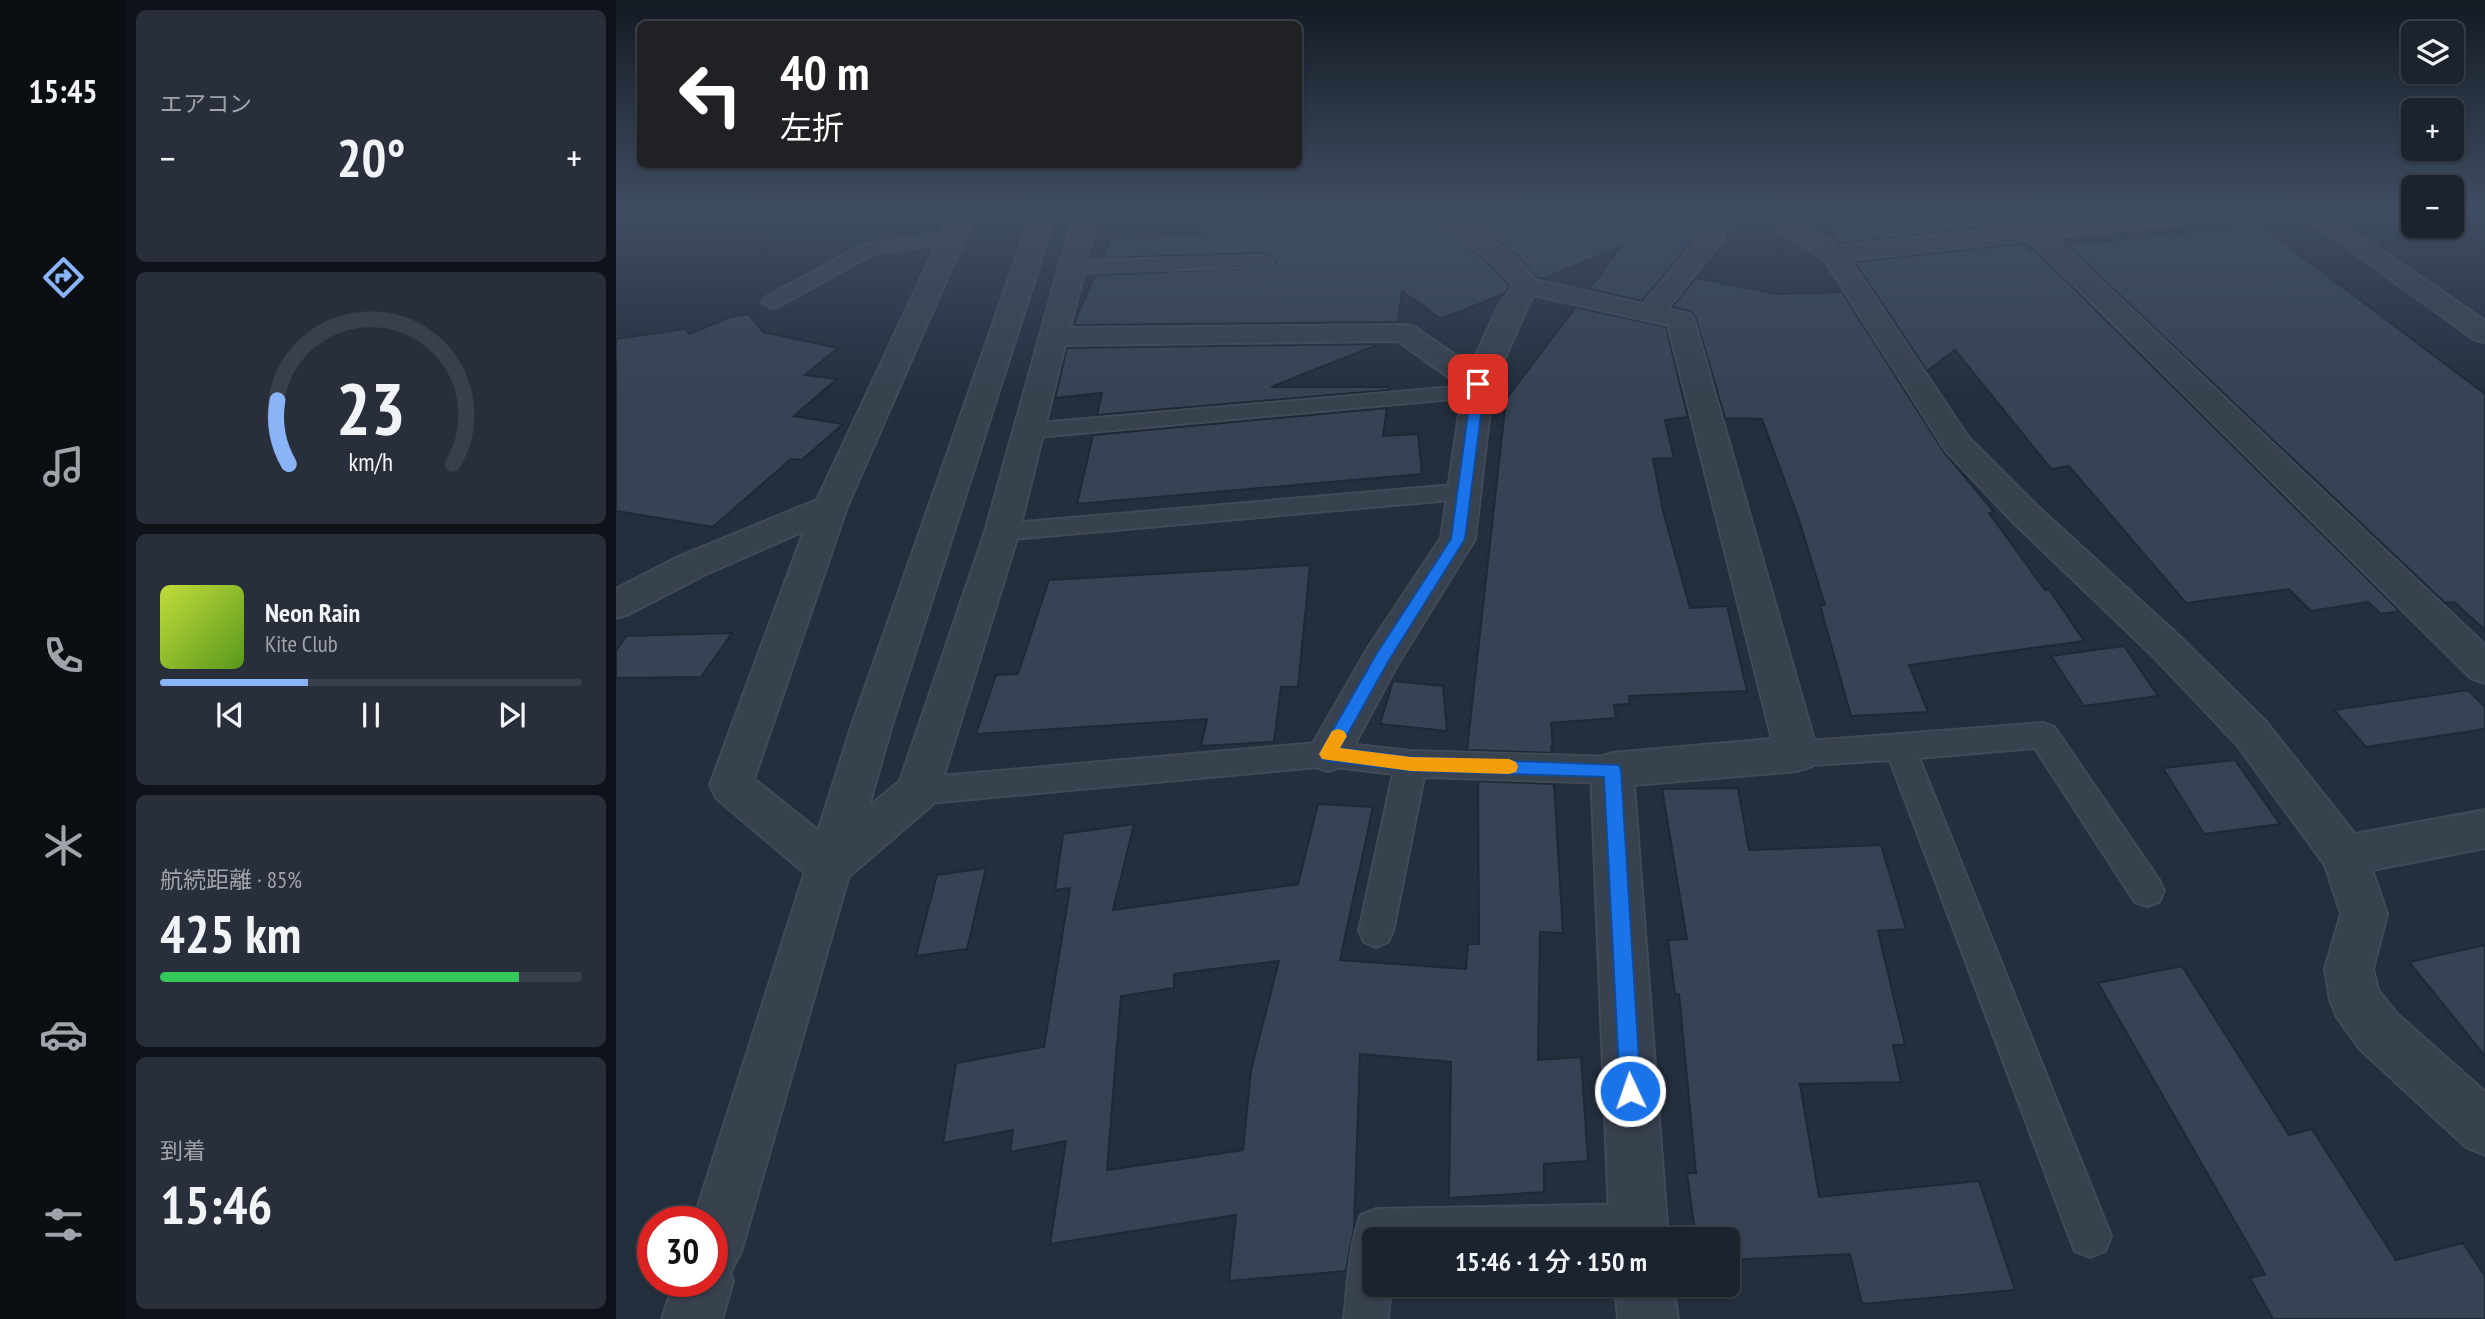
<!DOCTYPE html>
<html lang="ja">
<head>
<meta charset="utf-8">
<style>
	:root { --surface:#1b232e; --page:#282f3a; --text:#f1f3f6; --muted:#a0a4aa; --line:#39404a; --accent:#8ab4f8 }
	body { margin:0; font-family:"PT Sans Narrow","Noto Sans JP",sans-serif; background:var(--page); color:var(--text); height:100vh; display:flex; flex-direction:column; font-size:26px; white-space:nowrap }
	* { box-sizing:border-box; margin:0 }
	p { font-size:23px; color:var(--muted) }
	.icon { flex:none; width:38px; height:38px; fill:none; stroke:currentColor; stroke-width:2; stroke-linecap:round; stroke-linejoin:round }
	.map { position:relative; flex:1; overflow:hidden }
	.drawer { display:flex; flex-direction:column; gap:10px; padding:10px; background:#0f1319; width:490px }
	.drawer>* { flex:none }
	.hud { position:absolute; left:21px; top:21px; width:665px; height:147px; border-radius:10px; box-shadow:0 2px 5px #0004,0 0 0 2px var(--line); background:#202124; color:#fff; overflow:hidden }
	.buttons { position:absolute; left:1785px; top:21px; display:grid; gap:14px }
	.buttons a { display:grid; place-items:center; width:63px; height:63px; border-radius:10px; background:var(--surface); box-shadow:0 2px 5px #0004,0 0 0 2px var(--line); font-size:35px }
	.speed { position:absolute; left:21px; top:1206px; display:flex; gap:14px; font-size:35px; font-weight:700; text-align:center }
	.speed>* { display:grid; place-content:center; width:91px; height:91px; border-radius:50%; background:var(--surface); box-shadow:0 2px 5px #0004,0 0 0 2px var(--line); line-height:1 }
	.speed .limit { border:10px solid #d22; background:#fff; color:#111 }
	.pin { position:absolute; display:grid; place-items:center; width:60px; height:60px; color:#fff; margin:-30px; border-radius:14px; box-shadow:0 4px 10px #0006 }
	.me { position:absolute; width:77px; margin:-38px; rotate:357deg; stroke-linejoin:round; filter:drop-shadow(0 0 5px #0008) }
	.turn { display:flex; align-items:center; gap:24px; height:147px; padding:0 28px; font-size:32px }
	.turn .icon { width:91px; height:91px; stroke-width:2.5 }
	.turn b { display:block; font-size:49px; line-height:60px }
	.big { font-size:52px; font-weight:600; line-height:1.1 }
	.drawer .card { flex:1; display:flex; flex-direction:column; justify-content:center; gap:10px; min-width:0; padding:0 24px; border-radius:10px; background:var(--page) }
	.drawer .dial { align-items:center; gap:0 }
	.dial svg { height:182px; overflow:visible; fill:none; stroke:var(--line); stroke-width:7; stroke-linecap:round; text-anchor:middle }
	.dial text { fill:var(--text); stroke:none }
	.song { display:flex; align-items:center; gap:21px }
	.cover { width:84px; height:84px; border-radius:10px; background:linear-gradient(135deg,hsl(70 70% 55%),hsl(90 70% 35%)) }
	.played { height:7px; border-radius:4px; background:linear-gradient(90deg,var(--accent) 35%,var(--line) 35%) }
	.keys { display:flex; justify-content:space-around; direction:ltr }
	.heat { display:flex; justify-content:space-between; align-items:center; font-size:38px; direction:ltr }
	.charge { height:10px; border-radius:5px; background:linear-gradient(90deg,#34c759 85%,var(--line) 0) }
	.trip { position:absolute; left:746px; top:1227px; width:378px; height:70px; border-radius:10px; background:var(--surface); box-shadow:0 2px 5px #0004,0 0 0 2px var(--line); font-weight:600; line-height:70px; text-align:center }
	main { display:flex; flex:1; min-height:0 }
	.menu { display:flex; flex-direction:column; width:126px; justify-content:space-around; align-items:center; background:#0b0e12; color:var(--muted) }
	.menu .icon { width:49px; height:49px }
	.menu .selected { color:var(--accent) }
	.menu b { font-size:32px; color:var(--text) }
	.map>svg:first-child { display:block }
	.building { fill:#364354; stroke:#1f2835; stroke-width:2; fill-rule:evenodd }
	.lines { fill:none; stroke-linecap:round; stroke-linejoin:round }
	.service-casing { stroke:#414a57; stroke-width:4 }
	.minor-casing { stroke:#414a57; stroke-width:4 }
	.tertiary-casing { stroke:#414a57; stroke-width:4 }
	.service { fill:#38414e; fill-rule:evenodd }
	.minor { fill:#38414e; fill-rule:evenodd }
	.tertiary { fill:#38414e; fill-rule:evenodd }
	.route { fill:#1a73e8; stroke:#114b97; stroke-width:2 }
	.slow { fill:#f59e0b }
</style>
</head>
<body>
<main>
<nav class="menu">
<b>15:45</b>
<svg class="icon selected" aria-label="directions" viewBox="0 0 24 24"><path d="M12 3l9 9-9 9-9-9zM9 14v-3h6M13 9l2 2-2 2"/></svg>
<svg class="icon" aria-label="music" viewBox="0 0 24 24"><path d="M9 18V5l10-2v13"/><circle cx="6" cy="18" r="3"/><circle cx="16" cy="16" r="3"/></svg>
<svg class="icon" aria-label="phone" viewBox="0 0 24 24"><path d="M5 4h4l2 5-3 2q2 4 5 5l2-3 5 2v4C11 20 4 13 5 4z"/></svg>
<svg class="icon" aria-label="climate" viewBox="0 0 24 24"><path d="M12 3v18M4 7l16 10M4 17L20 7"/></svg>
<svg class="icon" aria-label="car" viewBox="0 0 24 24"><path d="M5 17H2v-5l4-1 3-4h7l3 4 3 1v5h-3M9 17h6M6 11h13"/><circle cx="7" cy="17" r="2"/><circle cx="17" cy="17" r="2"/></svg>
<svg class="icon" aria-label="filters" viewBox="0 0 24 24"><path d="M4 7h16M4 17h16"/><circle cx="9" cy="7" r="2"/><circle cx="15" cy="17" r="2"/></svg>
</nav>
<section class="drawer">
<div class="card"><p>エアコン</p>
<div class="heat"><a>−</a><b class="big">20°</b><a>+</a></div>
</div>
<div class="card dial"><svg viewBox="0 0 100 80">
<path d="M14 69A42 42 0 1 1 86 69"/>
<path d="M14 69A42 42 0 0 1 9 41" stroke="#8ab4f8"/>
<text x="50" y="56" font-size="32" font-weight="700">23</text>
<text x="50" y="72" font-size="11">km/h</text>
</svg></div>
<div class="card">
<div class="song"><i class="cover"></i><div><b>Neon Rain</b><p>Kite Club</p></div></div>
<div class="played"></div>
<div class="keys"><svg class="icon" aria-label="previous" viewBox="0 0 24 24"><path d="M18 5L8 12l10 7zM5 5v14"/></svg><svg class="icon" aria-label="pause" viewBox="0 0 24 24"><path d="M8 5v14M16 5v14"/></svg><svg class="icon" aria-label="next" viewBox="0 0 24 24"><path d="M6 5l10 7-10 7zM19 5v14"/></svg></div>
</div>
<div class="card"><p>航続距離 · 85%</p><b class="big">425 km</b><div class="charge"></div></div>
<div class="card"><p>到着</p><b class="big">15:46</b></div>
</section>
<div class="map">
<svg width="1869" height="1319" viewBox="0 0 1869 1319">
	<rect width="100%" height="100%" fill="#242f3e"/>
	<path class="building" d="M565,210H810L881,271L894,286L888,294L825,319L786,291L782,322L457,325L479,275L657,267L660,261L648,253L487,258L496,237L589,235Z
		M843,210H1139L1111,235L1107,228L1096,226L1086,229L1026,301L973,289L1005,247L926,279L920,278L903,257Z
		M1200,210H1374L1389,225L1224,243Z
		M1644,225L1869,394V630L1838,602L1829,603L1451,245Z
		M1407,243L1413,249H1418L1784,611L1765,614L1752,602L1695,611L1673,589L1570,603L1453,466L1435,469L1339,350L1311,371L1239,262Z
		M1080,278L1161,294L1226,292L1328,452L1378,512L1373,513L1429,590L1433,589L1468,641L1293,665L1312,712L1235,716L1204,605H1209L1183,520L1146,419L1109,418L1080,319L1075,311L1056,307Z
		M960,307L1050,327L1072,417L1049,420L1058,458L1037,459L1047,511L1074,608L1111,606L1131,691L1013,696L1014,704L998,705L1000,718L935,723L937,746H935L936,753L851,750L890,399Z
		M133,314L147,332L222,348L189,375L221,379L178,416L227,424L186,460L175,459L97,527L0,511V339L68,329L74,334L114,317Z
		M763,344L655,387H773V390L481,415L486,393L439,398L451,348Z
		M771,408L767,436L802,434L806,474L461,504L477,435Z
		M694,565L682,687H665L658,742L585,746L591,719L360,734L380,675L402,674L433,580Z
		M116,633L85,677L0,678V651L10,636Z
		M1508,646L1542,696L1468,706L1435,656Z
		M777,681L827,686L831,731L764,724Z
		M1852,690L1869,707V729L1750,747L1718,710Z
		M1619,760L1664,824L1588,834L1547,768Z
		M862,781L938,784L947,933L924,932L922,1060L965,1057L972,1161L928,1164V1192L833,1198L835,1062L744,1054L738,1229L730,1271L613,1281L620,1215L434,1244L450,1141L394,1152L397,1130L327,1143L340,1063L428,1047L454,888L439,890L447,834L518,824L497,910L682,884L702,804L757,807L724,960L850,969L852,944H863ZM663,961L635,1070L627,1150L491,1170L505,996L558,988V974Z
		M1122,788L1133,850L1265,845L1290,929L1262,931L1289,1045H1277L1285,1082L1184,1084L1203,1197L1363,1181L1399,1290L1246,1304L1234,1254L1111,1260V1239H1080L1071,1173H1080L1063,994H1059L1052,940L1071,939L1046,789Z
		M370,868L351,949L300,956L321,875Z
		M1869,945V1056L1793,962Z
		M1566,966L1673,1135L1696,1129L1780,1260L1847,1243L1869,1276V1319H1657L1634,1278L1649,1274L1482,983Z"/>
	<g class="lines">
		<g class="service-casing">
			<path id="service" d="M338,232L347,237L344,241L257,254L163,306L156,308L146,302L149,298L246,245Z
				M648,256L657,262L655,266L456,273L447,267L456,261Z
				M861,385L869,386L872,391L869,396L411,438L403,436L400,431L403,426L411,424Z
				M849,484L857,486L861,492L857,498L386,540L377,538L374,532L377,526L386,524Z
				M1427,723L1438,727L1543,880L1548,891L1543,902L1531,906L1519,902L1419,748L1303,758L1495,1236L1489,1251L1474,1257L1459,1251L1453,1236L1274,760L1181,766L1170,763L1166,754L1170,745L1181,742Z
				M712,742L795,751L996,757L1007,761L1011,770L1007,779L996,783L808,777L777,931L772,942L760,947L748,942L743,931L777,774L712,766L302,804L291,800L286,791L291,782L302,778Z
				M1022,1204L1037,1210L1043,1225L1037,1239H758V1284H775L772,1319H728C732,1286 733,1245 745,1215L760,1209Z"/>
		</g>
		<g class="minor-casing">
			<path id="minor" d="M337,210H361L231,507L138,779L213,839L284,781L369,532L459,210H483L454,328L788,325L798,327L855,366L882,307L897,286L883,269L812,210H839L901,259L919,280L1027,304L1088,231L1097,229L1106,231L1109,236L1106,241L1051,309L1074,314L1078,320L1202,754L1196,766L1181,771L1018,785L1052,1239H994L975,770L981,758L996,753L1156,739L1052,325L917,295L877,384L859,539L780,667L727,766L712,771L697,766L691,754L752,648L825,538L847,387L782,341L449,345L403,532L323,791L317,804L229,880L213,886L197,880L100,798L94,785L188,531L88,575L13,614L0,618V589L62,557L201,500Z
				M1161,210H1185L1184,222L1222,246L1400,227L1384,210H1409L1425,224L1561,210H1638L1634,215L1626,217L1439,237L1869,645V683L1855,678L1413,240L1234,260L1352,437L1420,505L1563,636L1650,722L1739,834L1869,810V848L1756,870L1771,914L1757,969L1762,990L1780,1013L1869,1092V1155L1850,1147L1744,1049L1721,1017L1714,1000L1709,969L1725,914L1709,865L1622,746L1537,656L1396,521L1330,451L1208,259L1163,230L1160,225Z
				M999,1284H1057L1062,1319H1002Z"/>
		</g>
		<g class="tertiary-casing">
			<path id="tertiary" d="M417,210H441L276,725L125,1252L114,1273L117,1281L106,1319H46L59,1281H96V1222H77L236,725Z
				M1679,210H1706L1869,321V342L1859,340Z"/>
		</g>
		<use href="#service" class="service"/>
		<use href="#minor" class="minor"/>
		<use href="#tertiary" class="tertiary"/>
	</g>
	<linearGradient id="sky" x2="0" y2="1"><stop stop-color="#141a22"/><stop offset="0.53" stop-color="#3f4d63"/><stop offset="1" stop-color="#3f4d63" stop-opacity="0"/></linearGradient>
	<rect width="1869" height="394" fill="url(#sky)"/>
	<path class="route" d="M862,381L869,384L849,539L772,662L724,748L795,757L1003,765L1005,770L1025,1091L1022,1099L1014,1102L1007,1099L1004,1091L988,777L795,771L712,761L706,759L703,754L761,653L835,539L856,384Z"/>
	<path class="slow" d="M722,729L728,731L731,736L724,748L795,757L893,759L900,762L902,767L900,772L893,774L795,771L706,759L703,754L716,731Z"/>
</svg>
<div class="buttons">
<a><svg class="icon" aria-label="layers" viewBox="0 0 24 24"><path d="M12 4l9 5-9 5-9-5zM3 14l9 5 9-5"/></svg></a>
<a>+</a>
<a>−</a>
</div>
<div class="speed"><div class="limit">30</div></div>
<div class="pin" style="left:862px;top:384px;background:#d93025"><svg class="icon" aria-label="arrive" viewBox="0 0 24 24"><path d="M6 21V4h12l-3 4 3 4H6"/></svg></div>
<svg class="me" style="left:1014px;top:1091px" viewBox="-20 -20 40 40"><circle r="17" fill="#1a73e8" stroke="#fff" stroke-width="3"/><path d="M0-11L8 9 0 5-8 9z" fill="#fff"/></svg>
<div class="trip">15:46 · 1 分 · 150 m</div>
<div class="hud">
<div class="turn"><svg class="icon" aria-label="left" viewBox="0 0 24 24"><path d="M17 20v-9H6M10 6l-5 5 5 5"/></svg><div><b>40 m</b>左折</div></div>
</div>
</div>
</main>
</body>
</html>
